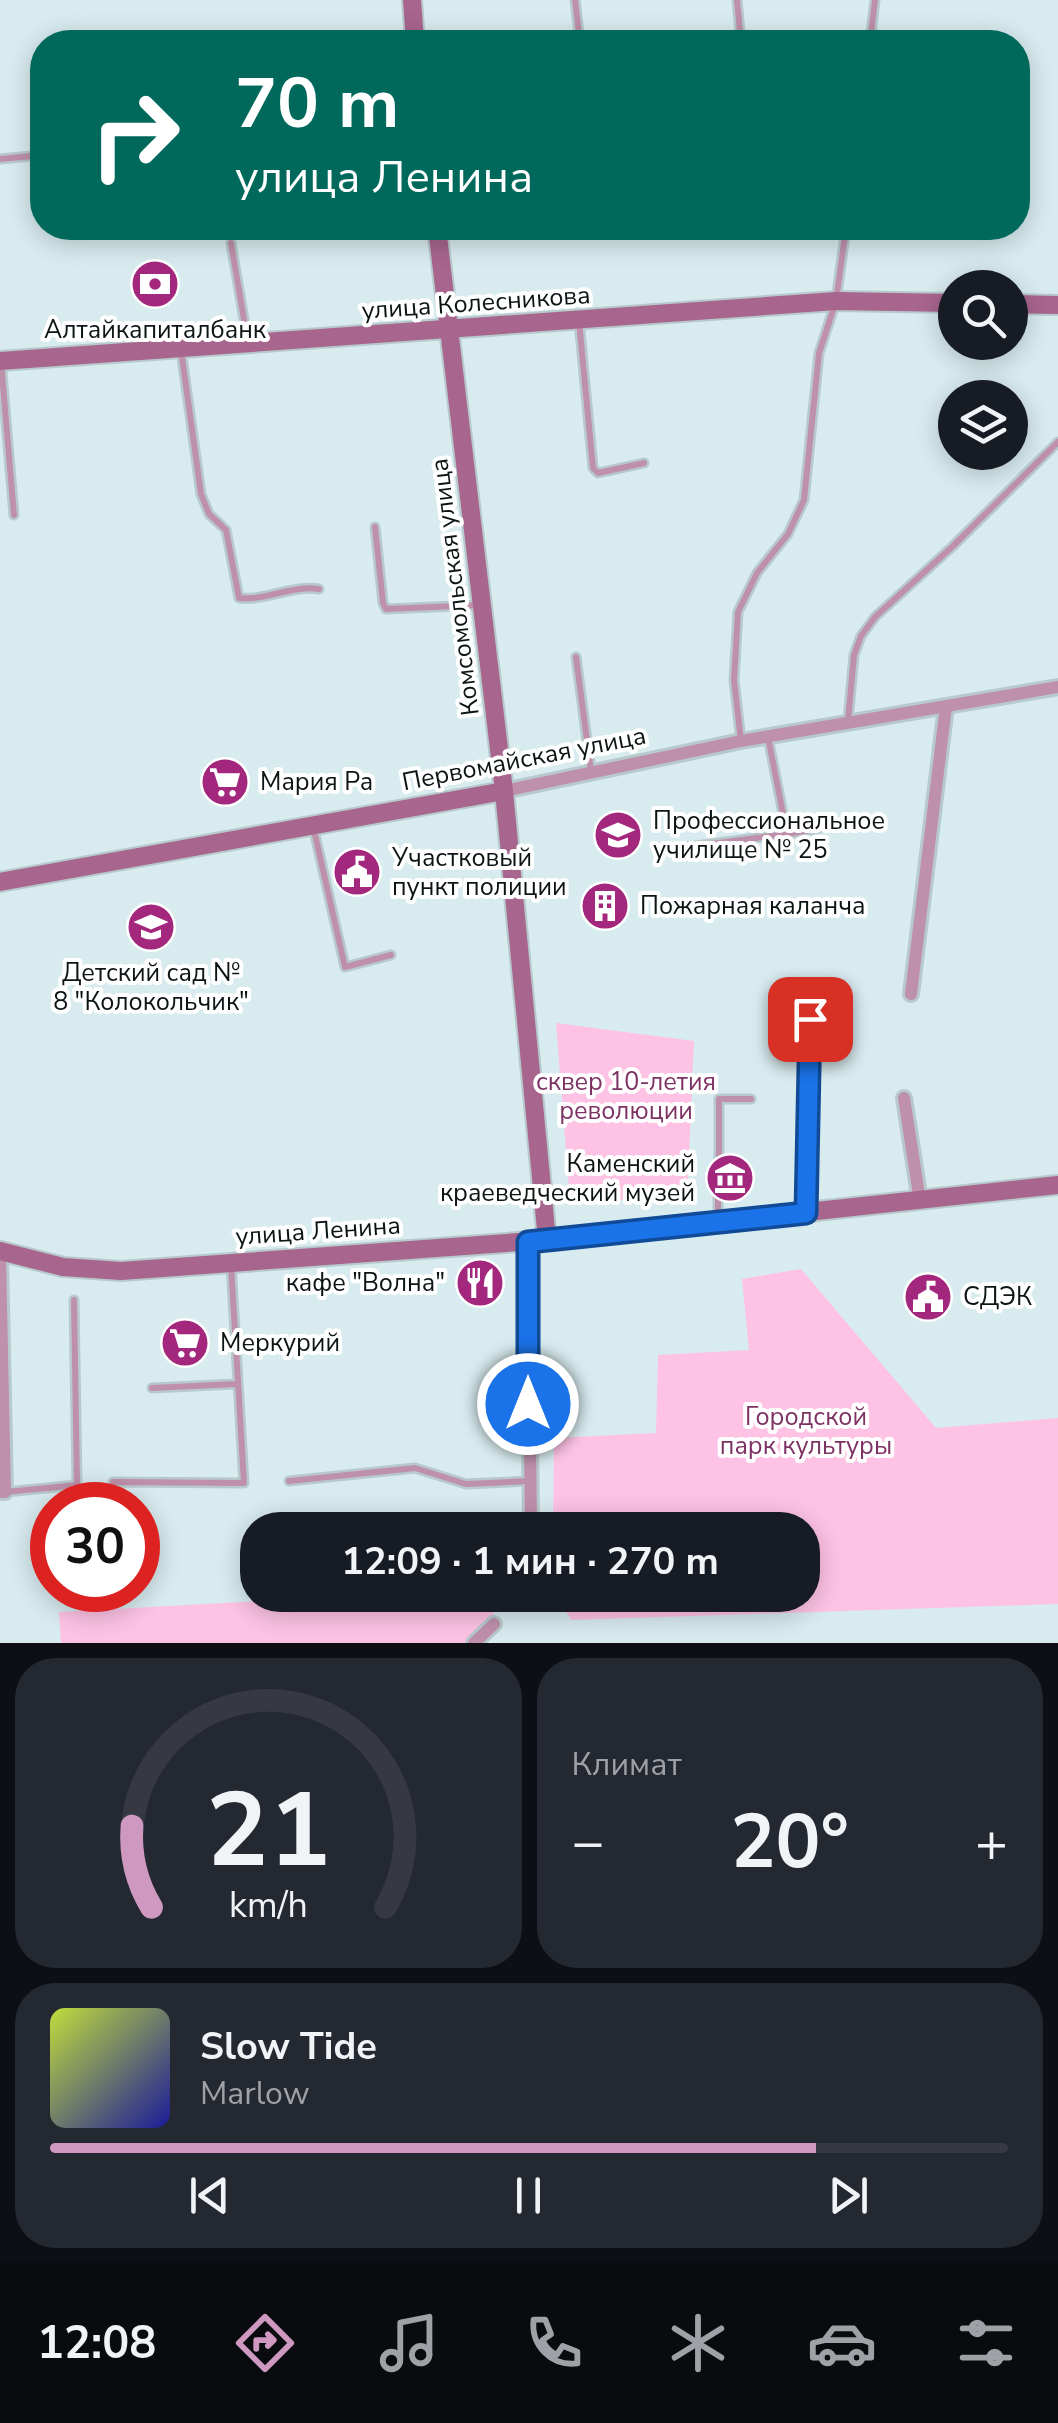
<!DOCTYPE html>
<html lang="ru">
<head>
<meta charset="utf-8">
<style>
	:root { --surface:#171b24; --page:#242831; --text:#f1f3f6; --muted:#9ea1a6; --line:#363941; --accent:#ce98c0 }
	body { margin:0; font-family:"Nunito Sans",sans-serif; background:var(--page); color:var(--text); height:100vh; display:flex; flex-direction:column; font-size:38px; white-space:nowrap }
	* { box-sizing:border-box; margin:0 }
	p { font-size:32px; color:var(--muted) }
	.icon { flex:none; width:55px; height:55px; fill:none; stroke:currentColor; stroke-width:2; stroke-linecap:round; stroke-linejoin:round }
	.map { position:relative; height:1643px; overflow:hidden }
	.panel { display:flex; flex-direction:column; gap:15px; padding:15px; background:#0d0f14; flex:1 }
	.panel>* { flex:none }
	.banner { position:absolute; left:30px; top:30px; width:1000px; height:210px; border-radius:40px; box-shadow:0 5px 25px #0003; background:#00695c; color:#fff; overflow:hidden }
	.buttons { position:absolute; left:938px; top:270px; display:grid; gap:20px }
	.buttons a { display:grid; place-items:center; width:90px; height:90px; border-radius:50%; background:var(--surface); box-shadow:0 5px 25px #0003; font-size:50px }
	.speed { position:absolute; left:30px; top:1482px; display:flex; gap:20px; font-size:50px; font-weight:700; text-align:center }
	.speed>* { display:grid; place-content:center; width:130px; height:130px; border-radius:50%; background:var(--surface); box-shadow:0 5px 25px #0003; line-height:1 }
	.speed .limit { border:15px solid #d22; background:#fff; color:#111 }
	.pin { position:absolute; display:grid; place-items:center; width:85px; height:85px; color:#fff; margin:-42px; border-radius:20px; box-shadow:0 5px 15px #0006 }
	.me { position:absolute; width:110px; margin:-55px; rotate:0deg; stroke-linejoin:round; filter:drop-shadow(0 0 8px #0008) }
	.turn { display:flex; align-items:center; gap:35px; height:210px; padding:0 40px; font-size:45px }
	.turn .icon { width:130px; height:130px; stroke-width:2.5 }
	.turn b { display:block; font-size:70px; line-height:85px }
	.big { font-size:75px; font-weight:700; line-height:1.1 }
	.panel .tile { flex:1; display:flex; flex-direction:column; justify-content:center; gap:15px; min-width:0; padding:0 35px; border-radius:40px; background:var(--page) }
	.panel .dial { align-items:center; gap:0 }
	.dial svg { height:260px; overflow:visible; fill:none; stroke:var(--line); stroke-width:7; stroke-linecap:round; text-anchor:middle }
	.dial text { fill:var(--text); stroke:none }
	.song { display:flex; align-items:center; gap:30px }
	.cover { width:120px; height:120px; border-radius:15px; background:linear-gradient(135deg,hsl(70 70% 55%),hsl(240 70% 35%)) }
	.played { height:10px; border-radius:5px; background:linear-gradient(90deg,var(--accent) 80%,var(--line) 80%) }
	.keys { display:flex; justify-content:space-around; direction:ltr }
	.heat { display:flex; justify-content:space-between; align-items:center; font-size:55px; direction:ltr }
	.panel .tiles { flex:1; display:grid; gap:15px; grid-template-columns:1fr 1fr }
	.tile:last-child { grid-column:span 2 }
	.trip { position:absolute; left:240px; top:1512px; width:580px; height:100px; border-radius:40px; background:var(--surface); box-shadow:0 5px 25px #0003; font-weight:700; line-height:100px; text-align:center }
	.dock { display:flex; height:160px; justify-content:space-around; align-items:center; background:#090b0e; color:var(--muted) }
	.dock .icon { width:70px; height:70px }
	.dock .current { color:var(--accent) }
	.dock b { font-size:45px; color:var(--text) }
	.map>svg:first-child { display:block }
	.green { fill:#fdc2e4 }
	.lines { fill:none; stroke-linecap:round; stroke-linejoin:round }
	.lane-casing { stroke:#b8c9cc; stroke-width:11 }
	.street-casing { stroke:#b8c9cc; stroke-width:18 }
	.secondary-casing { stroke:#b8c9cc; stroke-width:22 }
	.lane { stroke:#bf90ab; stroke-width:6 }
	.street { stroke:#bf90ab; stroke-width:12 }
	.secondary { stroke:#a8658e; stroke-width:18 }
	.route-casing { stroke:#114b97; stroke-width:25 }
	.route { stroke:#1a73e8; stroke-width:18 }
	.labels { text-anchor:middle; dominant-baseline:central; stroke-width:8; stroke-linejoin:round; paint-order:stroke }
	.street-label { font-size:25px; fill:#0d1415; stroke:#fff }
	.poi-label { font-size:25px; fill:#0d1415; stroke:#fff; text-anchor:start }
	.park-label { font-size:25px; fill:#7d3263; stroke:#fff }
</style>
</head>
<body>
<div class="map">
<svg width="1058" height="1643" viewBox="0 0 1058 1643">
	<rect width="100%" height="100%" fill="#d8ebef"/>
	<path class="green" d="M556,1023L694,1041L687,1199L570,1200Z
		M801,1269L936,1428L1058,1418V1604L571,1620L556,1595H802V1530H553L554,1438L656,1433L658,1355L749,1350L742,1279Z
		M278,1595H483L493,1597L494,1624L474,1643H61L59,1612L277,1600Z"/>
	<g class="lines">
		<g class="lane-casing">
			<path id="lane" d="M575,0L580,42
				M737,0L741,42
				M870,42L875,0
				M0,159L42,155
				M231,243L248,343
				M579,321L593,468L598,473L644,463
				M181,350L201,494L209,514L226,530L239,598C266,601 291,585 319,589
				M1,362L14,515
				M375,527L383,603L386,609L481,605
				M576,657L591,771
				M848,721L854,655L861,636L875,617L953,546L1058,442
				M741,741L734,680L738,612L757,573L788,534L804,500L819,353L836,301L846,228
				M313,826L345,967L391,955
				M787,834L835,825
				M657,851L787,834L768,737
				M719,1169V1099H751
				M807,1208L810,1019
				M718,1221V1198
				M152,1388L236,1384
				M289,1481L415,1468L466,1484L530,1481
				M113,1482L244,1483L231,1264
				M6,1492L77,1485L74,1300"/>
		</g>
		<g class="street-casing">
			<path id="street" d="M504,791L741,741L1058,687
				M911,994L946,706
				M904,1098L920,1201
				M528,1241L531,1530
				M0,1258L5,1492H0
				M474,1643L494,1624"/>
		</g>
		<g class="secondary-casing">
			<path id="secondary" d="M412,0L415,42
				M437,228L504,791L547,1240
				M1010,304L1058,305
				M0,361L836,301L955,303
				M0,882L504,791
				M0,1251L63,1267L121,1271L547,1240L1058,1185"/>
		</g>
		<use href="#lane" class="lane"/>
		<use href="#street" class="street"/>
		<use href="#secondary" class="secondary"/>
	</g>
	<g class="lines">
		<g class="route-casing">
			<path id="route" d="M528,1404V1242L806,1213L810,1019"/>
		</g>
		<use href="#route" class="route"/>
	</g>
	<defs>
		<g id="bank-disc" transform="scale(2.5)"><circle r="9.5" fill="#a3287d" stroke="#fff"/><path d="M-6-4H6V4H-6ZM0-2.3a2.3 2.3 0 1 0 0 4.6a2.3 2.3 0 1 0 0-4.6Z" fill="#fff"/></g>
		<g id="supermarket-disc" transform="scale(2.5)"><circle r="9.5" fill="#a3287d" stroke="#fff"/><path d="M-6-5.5h2.5l.6 2H6L4.5 2H-2.5L-4.4-4H-6ZM-1.5 3.2a1.3 1.3 0 1 0 .1 0ZM3 3.2a1.3 1.3 0 1 0 .1 0Z" fill="#fff"/></g>
		<g id="university-disc" transform="scale(2.5)"><circle r="9.5" fill="#a3287d" stroke="#fff"/><path d="M0-5L7-2L0 1L-7-2ZM-4 1L0 2.5L4 1V4Q0 6-4 4Z" fill="#fff"/></g>
		<g id="civic-disc" transform="scale(2.5)"><circle r="9.5" fill="#a3287d" stroke="#fff"/><path d="M-.6-6.5H3V-4.5H.6V-3L4-1V1h2V6H-6V1h2V-1L-.6-3ZM-1.2 2.5V6h2.4V2.5Z" fill="#fff"/></g>
		<g id="building-disc" transform="scale(2.5)"><circle r="9.5" fill="#a3287d" stroke="#fff"/><path d="M-4-6H4V6H1V3H-1V6H-4ZM-2.5-4.3h1.7v1.8h-1.7ZM.8-4.3h1.7v1.8H.8ZM-2.5-1h1.7V.8h-1.7ZM.8-1h1.7V.8H.8Z" fill="#fff"/></g>
		<g id="school-disc" transform="scale(2.5)"><circle r="9.5" fill="#a3287d" stroke="#fff"/><path d="M0-5L7-2L0 1L-7-2ZM-4 1L0 2.5L4 1V4Q0 6-4 4Z" fill="#fff"/></g>
		<g id="museum-disc" transform="scale(2.5)"><circle r="9.5" fill="#a3287d" stroke="#fff"/><path d="M0-6L6-3V-2H-6V-3ZM-5-1h2V3h-2ZM-1-1h2V3h-2ZM3-1h2V3H3ZM-6 4H6V6H-6Z" fill="#fff"/></g>
		<g id="restaurant-disc" transform="scale(2.5)"><circle r="9.5" fill="#a3287d" stroke="#fff"/><path d="M-5-6h1v4h1v-4h1v4h1v-4h1v5L-1.5 .5V6h-2V.5L-5-1ZM5-6V6H3V1.5H1.5Q1.5-4 5-6Z" fill="#fff"/></g>
	</defs>
	<g fill-rule="evenodd">
		<use href="#bank-disc" x="155" y="284"/>
		<use href="#supermarket-disc" x="225" y="782"/>
		<use href="#university-disc" x="618" y="835"/>
		<use href="#civic-disc" x="357" y="872"/>
		<use href="#building-disc" x="605" y="906"/>
		<use href="#school-disc" x="151" y="927"/>
		<use href="#museum-disc" x="730" y="1178"/>
		<use href="#restaurant-disc" x="480" y="1283"/>
		<use href="#civic-disc" x="928" y="1297"/>
		<use href="#supermarket-disc" x="185" y="1343"/>
	</g>
	<g class="labels">
		<g class="street-label">
			<text transform="translate(476 303) rotate(-4)">улица Колесникова</text>
			<text transform="translate(455 587) rotate(-97)">Комсомольская улица</text>
			<text transform="translate(524 759) rotate(-11)">Первомайская улица</text>
			<text transform="translate(318 1231) rotate(-4)">улица Ленина</text>
		</g>
		<g class="poi-label">
			<text x="155" y="330" text-anchor="middle">Алтайкапиталбанк</text>
			<text x="260" y="782">Мария Ра</text>
			<text x="653" y="821">Профессиональное<tspan x="653" dy="29">училище № 25</tspan></text>
			<text x="392" y="858">Участковый<tspan x="392" dy="29">пункт полиции</tspan></text>
			<text x="640" y="906">Пожарная каланча</text>
			<text x="151" y="973" text-anchor="middle">Детский сад №<tspan x="151" dy="29">8 "Колокольчик"</tspan></text>
			<text x="695" y="1164" text-anchor="end">Каменский<tspan x="695" dy="29">краеведческий музей</tspan></text>
			<text x="445" y="1283" text-anchor="end">кафе "Волна"</text>
			<text x="963" y="1297">СДЭК</text>
			<text x="220" y="1343">Меркурий</text>
		</g>
		<g class="park-label">
			<text x="626" y="1082">сквер 10-летия<tspan x="626" dy="29">революции</tspan></text>
			<text x="806" y="1417">Городской<tspan x="806" dy="29">парк культуры</tspan></text>
		</g>
	</g>
</svg>
<div class="buttons">
<a><svg class="icon" aria-label="search" viewBox="0 0 24 24"><circle cx="10" cy="10" r="6"/><path d="M15 15l6 6"/></svg></a>
<a><svg class="icon" aria-label="layers" viewBox="0 0 24 24"><path d="M12 4l9 5-9 5-9-5zM3 14l9 5 9-5"/></svg></a>
</div>
<div class="speed"><div class="limit">30</div></div>
<div class="pin" style="left:810px;top:1019px;background:#d93025"><svg class="icon" aria-label="arrive" viewBox="0 0 24 24"><path d="M6 21V4h12l-3 4 3 4H6"/></svg></div>
<svg class="me" style="left:528px;top:1404px" viewBox="-20 -20 40 40"><circle r="17" fill="#1a73e8" stroke="#fff" stroke-width="3"/><path d="M0-11L8 9 0 5-8 9z" fill="#fff"/></svg>
<div class="trip">12:09 · 1 мин · 270 m</div>
<div class="banner">
<div class="turn"><svg class="icon" aria-label="right" viewBox="0 0 24 24"><path d="M7 20v-9h11M14 6l5 5-5 5"/></svg><div><b>70 m</b>улица Ленина</div></div>
</div>
</div>
<section class="panel">
<div class="tiles">
<div class="tile dial"><svg viewBox="0 0 100 80">
<path d="M14 69A42 42 0 1 1 86 69"/>
<path d="M14 69A42 42 0 0 1 8 44" stroke="#ce98c0"/>
<text x="50" y="56" font-size="32" font-weight="700">21</text>
<text x="50" y="72" font-size="11">km/h</text>
</svg></div>
<div class="tile"><p>Климат</p>
<div class="heat"><a>−</a><b class="big">20°</b><a>+</a></div>
</div>
<div class="tile">
<div class="song"><i class="cover"></i><div><b>Slow Tide</b><p>Marlow</p></div></div>
<div class="played"></div>
<div class="keys"><svg class="icon" aria-label="previous" viewBox="0 0 24 24"><path d="M18 5L8 12l10 7zM5 5v14"/></svg><svg class="icon" aria-label="pause" viewBox="0 0 24 24"><path d="M8 5v14M16 5v14"/></svg><svg class="icon" aria-label="next" viewBox="0 0 24 24"><path d="M6 5l10 7-10 7zM19 5v14"/></svg></div>
</div>
</div>
</section>
<nav class="dock">
<b>12:08</b>
<svg class="icon current" aria-label="directions" viewBox="0 0 24 24"><path d="M12 3l9 9-9 9-9-9zM9 14v-3h6M13 9l2 2-2 2"/></svg>
<svg class="icon" aria-label="music" viewBox="0 0 24 24"><path d="M9 18V5l10-2v13"/><circle cx="6" cy="18" r="3"/><circle cx="16" cy="16" r="3"/></svg>
<svg class="icon" aria-label="phone" viewBox="0 0 24 24"><path d="M5 4h4l2 5-3 2q2 4 5 5l2-3 5 2v4C11 20 4 13 5 4z"/></svg>
<svg class="icon" aria-label="climate" viewBox="0 0 24 24"><path d="M12 3v18M4 7l16 10M4 17L20 7"/></svg>
<svg class="icon" aria-label="car" viewBox="0 0 24 24"><path d="M5 17H2v-5l4-1 3-4h7l3 4 3 1v5h-3M9 17h6M6 11h13"/><circle cx="7" cy="17" r="2"/><circle cx="17" cy="17" r="2"/></svg>
<svg class="icon" aria-label="filters" viewBox="0 0 24 24"><path d="M4 7h16M4 17h16"/><circle cx="9" cy="7" r="2"/><circle cx="15" cy="17" r="2"/></svg>
</nav>
</body>
</html>
